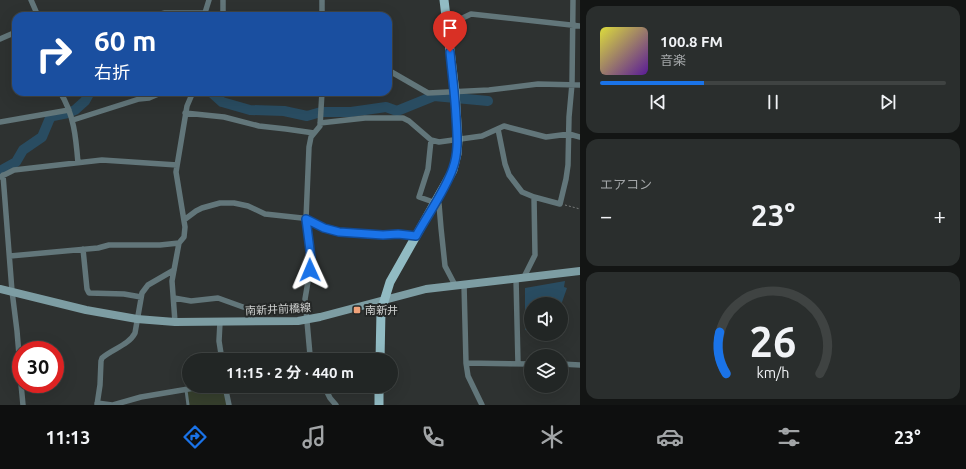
<!DOCTYPE html>
<html lang="ja">
<head>
<meta charset="utf-8">
<style>
	:root { --surface:#222625; --page:#2a2e2d; --text:#f1f3f6; --muted:#a2a5a7; --line:#3f4342; --accent:#1a73e8 }
	body { margin:0; font-family:Ubuntu,"Noto Sans JP",sans-serif; background:var(--page); color:var(--text); height:100vh; display:flex; flex-direction:column; font-size:15px; white-space:nowrap }
	* { box-sizing:border-box; margin:0 }
	p { font-size:13px; color:var(--muted) }
	.icon { flex:none; width:22px; height:22px; fill:none; stroke:currentColor; stroke-width:2; stroke-linecap:round; stroke-linejoin:round }
	.map { position:relative; flex:1; overflow:hidden }
	.drawer { display:flex; flex-direction:column; gap:6px; padding:6px; background:#131514; width:386px }
	.drawer>* { flex:none }
	.top-card { position:absolute; left:12px; top:12px; width:380px; height:84px; border-radius:12px; box-shadow:0 4px 16px #0002,0 0 0 1px var(--line); background:#1a4fa0; color:#fff; overflow:hidden }
	.controls { position:absolute; left:524px; top:297px; display:grid; gap:8px }
	.controls a { display:grid; place-items:center; width:44px; height:44px; border-radius:50%; background:var(--surface); box-shadow:0 4px 16px #0002,0 0 0 1px var(--line); font-size:20px }
	.speed { position:absolute; left:12px; top:341px; display:flex; gap:8px; font-size:20px; font-weight:700; text-align:center }
	.speed>* { display:grid; place-content:center; width:52px; height:52px; border-radius:50%; background:var(--surface); box-shadow:0 4px 16px #0002,0 0 0 1px var(--line); line-height:1 }
	.speed .limit { border:6px solid #d22; background:#fff; color:#111 }
	.pin { position:absolute; display:grid; place-items:center; width:34px; height:34px; color:#fff; margin:-41px -17px; border-radius:50% 50% 50% 0; rotate:-45deg; box-shadow:0 0 4px #0007 }
	.pin .icon { rotate:45deg }
	.me { position:absolute; width:44px; margin:-22px; rotate:359deg; stroke-linejoin:round; filter:drop-shadow(0 0 3px #0008) }
	.turn { display:flex; align-items:center; gap:14px; height:84px; padding:0 16px; font-size:18px }
	.turn .icon { width:52px; height:52px; stroke-width:2.5 }
	.turn b { display:block; font-size:28px; line-height:34px }
	.big { font-size:30px; font-weight:700; line-height:1.1 }
	.drawer .card { flex:1; display:flex; flex-direction:column; justify-content:center; gap:6px; min-width:0; padding:0 14px; border-radius:12px; background:var(--page) }
	.drawer .dial { align-items:center; gap:0 }
	.dial svg { height:104px; overflow:visible; fill:none; stroke:var(--line); stroke-width:7; stroke-linecap:round; text-anchor:middle }
	.dial text { fill:var(--text); stroke:none }
	.song { display:flex; align-items:center; gap:12px }
	.cover { width:48px; height:48px; border-radius:6px; background:linear-gradient(135deg,hsl(60 70% 55%),hsl(270 70% 35%)) }
	.played { height:4px; border-radius:2px; background:linear-gradient(90deg,var(--accent) 30%,var(--line) 30%) }
	.keys { display:flex; justify-content:space-around; direction:ltr }
	.heat { display:flex; justify-content:space-between; align-items:center; font-size:22px; direction:ltr }
	.trip { position:absolute; left:182px; top:353px; width:216px; height:40px; border-radius:20px; background:var(--surface); box-shadow:0 4px 16px #0002,0 0 0 1px var(--line); font-weight:700; line-height:40px; text-align:center }
	.tabs { display:flex; height:64px; justify-content:space-around; align-items:center; background:#0e0f0f; color:var(--muted) }
	.tabs .icon { width:28px; height:28px }
	.tabs .active { color:var(--accent) }
	.tabs b { font-size:18px; color:var(--text) }
	main { display:flex; flex:1; min-height:0 }
	.map>svg:first-child { display:block }
	.green { fill:#363f2d }
	.water { fill:#294c61 }
	.lines { fill:none; stroke-linecap:round; stroke-linejoin:round }
	.river { stroke:#294c61; stroke-width:10 }
	.path { stroke:#787b7a; stroke-width:1; stroke-dasharray:2 2; stroke-linecap:butt }
	.service { stroke:#62767a; stroke-width:3 }
	.minor { stroke:#62767a; stroke-width:5.5 }
	.secondary { stroke:#7d9da3; stroke-width:8 }
	.primary { stroke:#91bbc3; stroke-width:9 }
	.route-casing { stroke:#114b97; stroke-width:10 }
	.route { stroke:#1a73e8; stroke-width:7 }
	.poi-dot { fill:#f0a279; stroke:#252827; stroke-width:1.5 }
	.labels { text-anchor:middle; dominant-baseline:central; stroke-width:4; stroke-linejoin:round; paint-order:stroke }
	.street-label { font-size:11px; fill:#d0d2d1; stroke:#252827 }
	.poi-label { font-size:11px; fill:#d0d2d1; stroke:#252827; text-anchor:start }
</style>
</head>
<body>
<main>
<div class="map">
<svg width="580" height="405" viewBox="0 0 580 405">
	<rect width="100%" height="100%" fill="#2e3231"/>
	<path class="green" d="M217,386H224L227,405H189L187,392Z"/>
	<path class="water" d="M565,281L564,287L567,288L561,305L531,304V331L525,330V288Z"/>
	<g class="lines">
		<path class="river" d="M211,92L222,102L250,110L284,111L307,116L321,112H351L386,107L397,111L434,96L488,101
			M0,171L16,162L23,150L42,137L50,118L53,116L68,113L75,110L85,101L90,92"/>
		<path class="path" d="M565,205L580,209
			M254,360L305,356"/>
		<path class="service" d="M186,390L188,405"/>
		<path class="minor" d="M31,0L38,16
			M322,0V16
			M152,16L165,13H204
			M204,16L209,0
			M223,16V0
			M446,26L471,14L580,26
			M0,39L16,32
			M388,70L428,93L489,90L538,84L580,85
			M60,92C74,114 76,138 78,163
			M185,113L224,117L259,126L286,129L314,133
			M73,120L139,99L149,98L163,92
			M0,122L69,110
			M320,123L365,118H403L409,121L431,140L439,142L482,136L504,126L546,137L569,134L580,137
			M498,129L505,164L509,175L522,192L534,197L560,204L566,179L568,165L569,117L572,84L573,0
			M431,140L428,169L419,197L439,204L441,228L445,266L455,285
			M3,175L12,291L17,331L21,379
			M0,177L14,170L102,160L177,165
			M184,220L196,211L202,208L220,203H234L248,206L265,214L302,218L331,230L373,234H398L416,235
			M83,249L87,289L89,293L124,294L141,297
			M10,256L98,248L109,245H160L179,243
			M524,277L535,255L534,197
			M516,278L518,364
			M464,284L466,363L468,376L482,405
			M174,298L191,301L218,298L243,307
			M175,322L172,281L179,243L184,237L185,227L176,172L187,106L193,92
			M220,322L219,341L222,360
			M313,360L310,355L305,299L311,264L306,219L309,147L311,137L320,126L322,92
			M466,363L531,364
			M561,364L580,365
			M21,384L23,405
			M225,386L229,405
			M324,386L330,398L336,405
			M97,403L112,405
			M97,405L100,385L101,361L102,358C112,349 129,345 135,333L142,293L148,285L174,270
			M113,405L141,397L206,386"/>
		<path class="secondary" d="M0,289L86,310L137,319L175,322L298,321L320,317L426,289L580,271"/>
		<path class="primary" d="M380,360L381,311L390,282L446,183L453,170L457,154L458,140L455,92L444,0
			M379,405V386"/>
	</g>
	<g class="lines">
		<g class="route-casing">
			<path id="route" d="M310,270L311,258L306,219L324,228L339,232L383,235L398,234L416,236C427,216 446,189 453,168C459,151 457,134 456,117C455,95 452,74 450,52"/>
		</g>
		<use href="#route" class="route"/>
	</g>
	<rect class="poi-dot" x="353" y="306" width="8" height="8" rx="2"/>
	<g class="labels">
		<g class="street-label">
			<text transform="translate(278 309) rotate(-3)">南新井前橋線</text>
		</g>
		<g class="poi-label">
			<text x="365" y="310">南新井</text>
		</g>
	</g>
</svg>
<div class="controls">
<a><svg class="icon" aria-label="sound" viewBox="0 0 24 24"><path d="M4 9h4l5-4v14l-5-4H4zM17 9q2 3 0 6"/></svg></a>
<a><svg class="icon" aria-label="layers" viewBox="0 0 24 24"><path d="M12 4l9 5-9 5-9-5zM3 14l9 5 9-5"/></svg></a>
</div>
<div class="speed"><div class="limit">30</div></div>
<div class="pin" style="left:450px;top:52px;background:#d93025"><svg class="icon" aria-label="arrive" viewBox="0 0 24 24"><path d="M6 21V4h12l-3 4 3 4H6"/></svg></div>
<svg class="me" style="left:310px;top:270px" viewBox="-20 -20 40 40"><path d="M0-17L14 15 0 8-14 15z" fill="#1a73e8" stroke="#fff" stroke-width="4"/></svg>
<div class="trip">11:15 · 2 分 · 440 m</div>
<div class="top-card">
<div class="turn"><svg class="icon" aria-label="right" viewBox="0 0 24 24"><path d="M7 20v-9h11M14 6l5 5-5 5"/></svg><div><b>60 m</b>右折</div></div>
</div>
</div>
<section class="drawer">
<div class="card">
<div class="song"><i class="cover"></i><div><b>100.8 FM</b><p>音楽</p></div></div>
<div class="played"></div>
<div class="keys"><svg class="icon" aria-label="previous" viewBox="0 0 24 24"><path d="M18 5L8 12l10 7zM5 5v14"/></svg><svg class="icon" aria-label="pause" viewBox="0 0 24 24"><path d="M8 5v14M16 5v14"/></svg><svg class="icon" aria-label="next" viewBox="0 0 24 24"><path d="M6 5l10 7-10 7zM19 5v14"/></svg></div>
</div>
<div class="card"><p>エアコン</p>
<div class="heat"><a>−</a><b class="big">23°</b><a>+</a></div>
</div>
<div class="card dial"><svg viewBox="0 0 100 80">
<path d="M14 69A42 42 0 1 1 86 69"/>
<path d="M14 69A42 42 0 0 1 9 37" stroke="#1a73e8"/>
<text x="50" y="56" font-size="32" font-weight="700">26</text>
<text x="50" y="72" font-size="11">km/h</text>
</svg></div>
</section>
</main>
<nav class="tabs">
<b>11:13</b>
<svg class="icon active" aria-label="directions" viewBox="0 0 24 24"><path d="M12 3l9 9-9 9-9-9zM9 14v-3h6M13 9l2 2-2 2"/></svg>
<svg class="icon" aria-label="music" viewBox="0 0 24 24"><path d="M9 18V5l10-2v13"/><circle cx="6" cy="18" r="3"/><circle cx="16" cy="16" r="3"/></svg>
<svg class="icon" aria-label="phone" viewBox="0 0 24 24"><path d="M5 4h4l2 5-3 2q2 4 5 5l2-3 5 2v4C11 20 4 13 5 4z"/></svg>
<svg class="icon" aria-label="climate" viewBox="0 0 24 24"><path d="M12 3v18M4 7l16 10M4 17L20 7"/></svg>
<svg class="icon" aria-label="car" viewBox="0 0 24 24"><path d="M5 17H2v-5l4-1 3-4h7l3 4 3 1v5h-3M9 17h6M6 11h13"/><circle cx="7" cy="17" r="2"/><circle cx="17" cy="17" r="2"/></svg>
<svg class="icon" aria-label="filters" viewBox="0 0 24 24"><path d="M4 7h16M4 17h16"/><circle cx="9" cy="7" r="2"/><circle cx="15" cy="17" r="2"/></svg>
<b>23°</b>
</nav>
</body>
</html>
